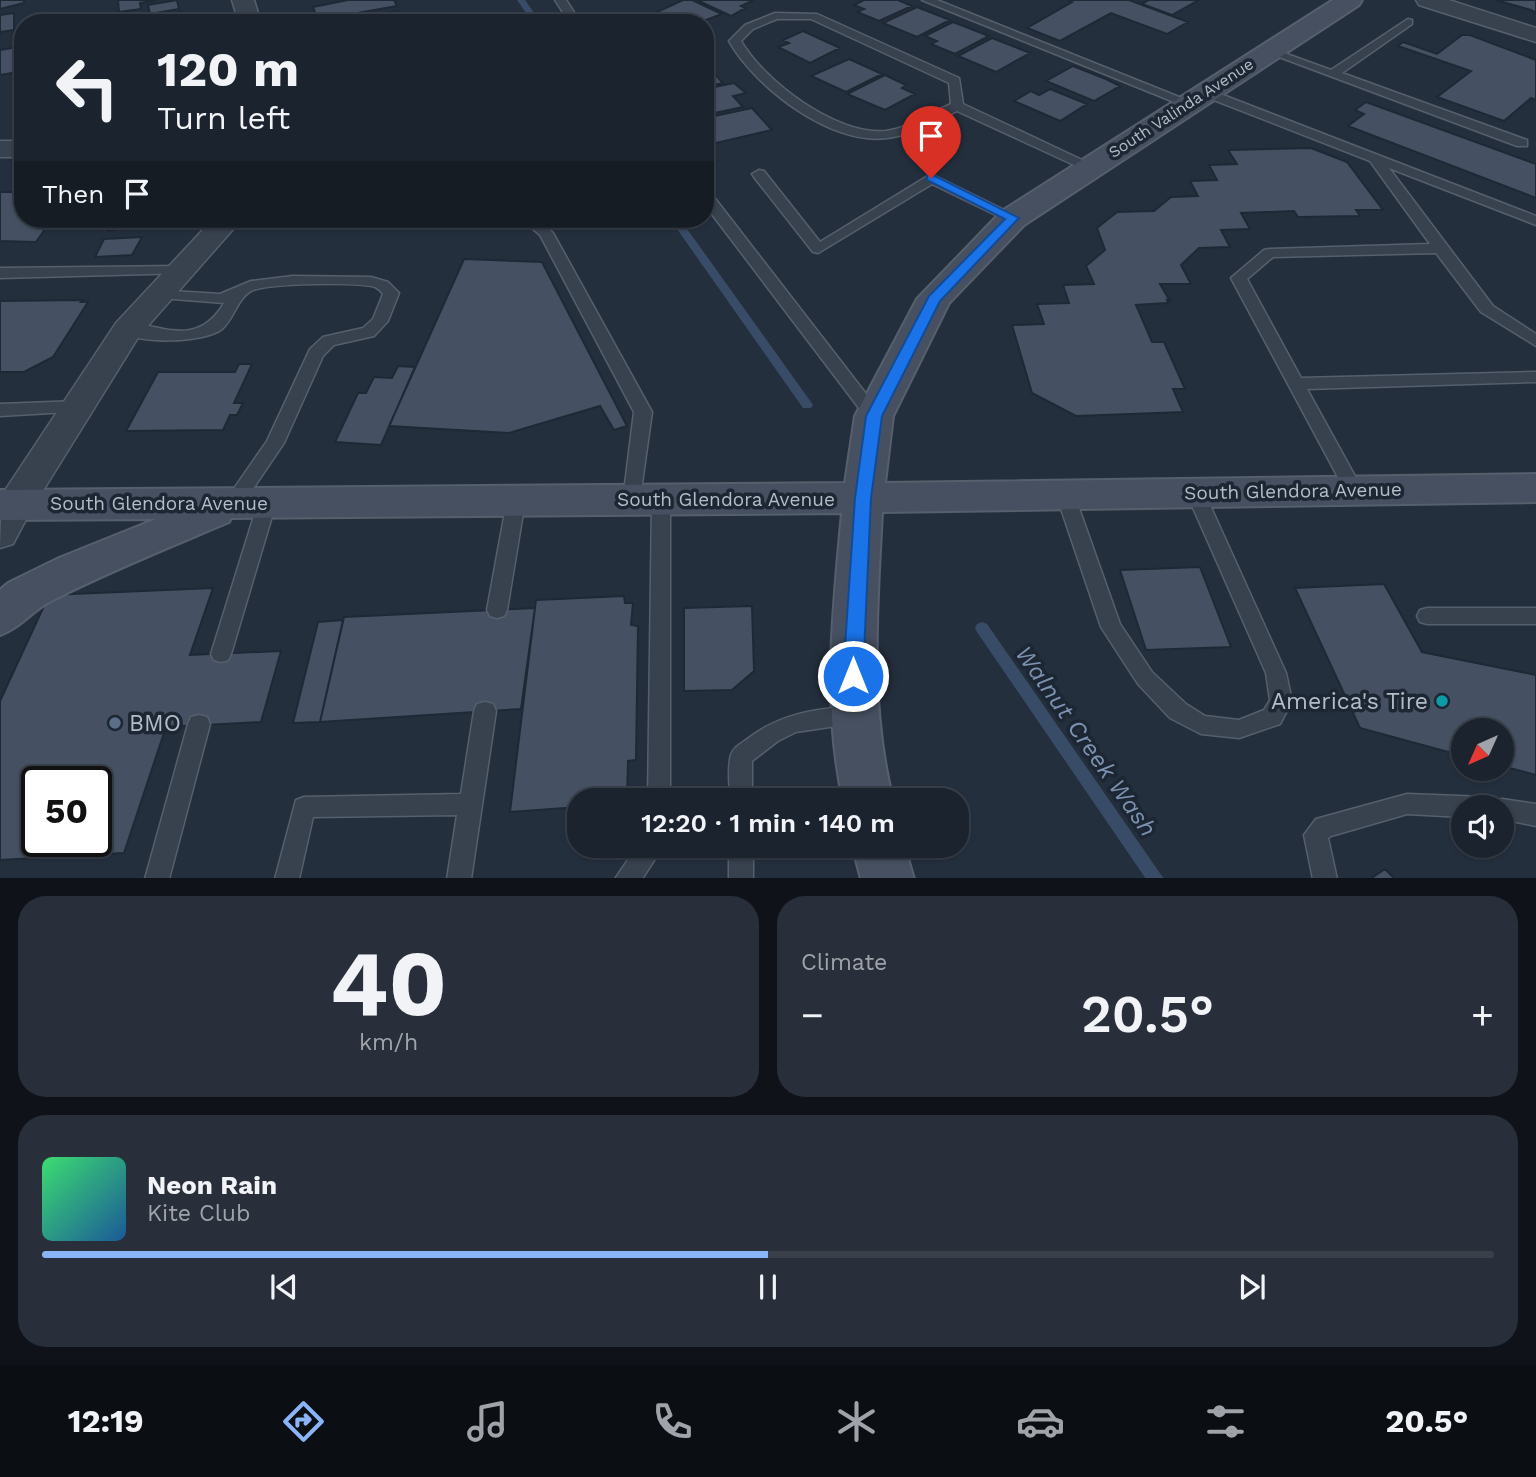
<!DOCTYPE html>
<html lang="en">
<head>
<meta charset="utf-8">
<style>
	:root { --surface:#1b232e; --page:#282f3a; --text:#f1f3f6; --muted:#a0a4aa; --line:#39404a; --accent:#8ab4f8 }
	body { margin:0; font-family:"Work Sans",sans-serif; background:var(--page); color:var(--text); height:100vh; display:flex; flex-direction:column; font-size:26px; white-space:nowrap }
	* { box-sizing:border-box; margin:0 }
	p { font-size:23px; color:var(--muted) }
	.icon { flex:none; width:38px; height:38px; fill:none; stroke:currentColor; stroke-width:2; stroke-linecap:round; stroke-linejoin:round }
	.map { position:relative; height:878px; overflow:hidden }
	.side { display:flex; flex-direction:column; gap:18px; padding:18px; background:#0f1319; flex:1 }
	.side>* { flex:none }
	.top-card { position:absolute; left:14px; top:14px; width:700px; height:214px; border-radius:28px; box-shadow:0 2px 5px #0004,0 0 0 2px var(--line); background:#1b232e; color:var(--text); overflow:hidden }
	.needle { width:46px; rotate:225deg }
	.buttons { position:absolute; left:1451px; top:718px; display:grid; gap:14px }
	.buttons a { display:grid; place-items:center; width:63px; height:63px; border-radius:50%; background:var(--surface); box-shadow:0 2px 5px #0004,0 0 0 2px var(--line); font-size:35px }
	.speed { position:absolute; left:21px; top:766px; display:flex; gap:14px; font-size:35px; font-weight:700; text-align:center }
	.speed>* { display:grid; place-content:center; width:91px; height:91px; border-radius:50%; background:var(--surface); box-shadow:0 2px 5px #0004,0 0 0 2px var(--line); line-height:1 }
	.speed .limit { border:4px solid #111; border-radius:10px; background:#fff; color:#111 }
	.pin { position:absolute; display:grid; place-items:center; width:60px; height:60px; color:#fff; margin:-72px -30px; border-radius:50% 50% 50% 0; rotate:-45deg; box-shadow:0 0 7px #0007 }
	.pin .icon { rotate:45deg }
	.me { position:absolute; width:77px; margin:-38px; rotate:0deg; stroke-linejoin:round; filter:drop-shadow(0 0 5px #0008) }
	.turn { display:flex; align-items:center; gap:24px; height:147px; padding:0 28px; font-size:32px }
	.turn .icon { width:91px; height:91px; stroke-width:2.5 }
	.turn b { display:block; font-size:49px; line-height:60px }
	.then { display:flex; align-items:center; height:66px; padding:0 28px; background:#0003; gap:14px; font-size:26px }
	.big { font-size:52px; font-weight:600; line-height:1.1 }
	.side .widget { flex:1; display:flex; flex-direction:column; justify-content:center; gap:10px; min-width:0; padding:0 24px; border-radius:28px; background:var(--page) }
	.side .dial { align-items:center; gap:0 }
	.dial b { font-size:91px; line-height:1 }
	.song { display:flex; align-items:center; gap:21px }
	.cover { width:84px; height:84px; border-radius:10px; background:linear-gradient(135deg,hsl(140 70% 55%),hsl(210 70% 35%)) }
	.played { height:7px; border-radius:4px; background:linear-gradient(90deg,var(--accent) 50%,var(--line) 50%) }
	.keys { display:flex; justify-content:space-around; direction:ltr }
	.heat { display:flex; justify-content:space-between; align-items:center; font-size:38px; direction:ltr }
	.side .tiles { flex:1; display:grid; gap:18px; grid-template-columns:1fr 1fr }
	.widget:last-child { grid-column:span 2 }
	.trip { position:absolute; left:567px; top:788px; width:402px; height:70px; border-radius:28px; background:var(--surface); box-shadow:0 2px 5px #0004,0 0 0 2px var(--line); font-weight:600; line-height:70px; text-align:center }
	.menu { display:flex; height:112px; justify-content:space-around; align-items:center; background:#0b0e12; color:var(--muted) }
	.menu .icon { width:49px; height:49px }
	.menu .selected { color:var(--accent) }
	.menu b { font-size:32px; color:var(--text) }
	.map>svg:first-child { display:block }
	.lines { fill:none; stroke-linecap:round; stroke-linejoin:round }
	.stream { fill:#394c67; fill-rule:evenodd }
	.building { fill:#455162; stroke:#1f2835; stroke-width:2; fill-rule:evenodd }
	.lane-casing { stroke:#565f6c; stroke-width:3 }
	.street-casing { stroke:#565f6c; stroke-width:3 }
	.secondary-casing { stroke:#565f6c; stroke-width:4 }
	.lane { fill:#38414e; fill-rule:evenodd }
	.street { fill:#38414e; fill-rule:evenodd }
	.secondary { fill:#465061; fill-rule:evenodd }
	.route { fill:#1a73e8; stroke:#114b97; stroke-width:2 }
	.culture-dot { fill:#0f9aa8; stroke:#1d2633; stroke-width:2.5 }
	.service-dot { fill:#5c6f8a; stroke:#1d2633; stroke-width:2.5 }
	.labels { text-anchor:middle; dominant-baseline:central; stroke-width:7; stroke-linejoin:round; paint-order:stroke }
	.far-street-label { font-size:16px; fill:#b4bcc9; stroke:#1d2633 }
	.street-label { font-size:19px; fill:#b4bcc9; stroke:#1d2633 }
	.near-poi-label { font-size:23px; fill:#b4bcc9; stroke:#1d2633; text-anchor:end }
	.near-water-label { font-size:24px; font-style:italic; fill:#7c92b1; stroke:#1d2633 }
</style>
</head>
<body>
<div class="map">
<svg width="1536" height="879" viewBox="0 0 1536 879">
	<rect width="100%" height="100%" fill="#242f3e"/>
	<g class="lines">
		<path class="stream" d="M517,0H525L541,23H533Z
			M670,219H680L811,402L813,405L811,408H803Z
			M982,622L987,624L1164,879H1146L977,632L975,628L977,624Z"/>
	</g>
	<path class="building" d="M0,0H24V3L0,9Z
		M118,0H156L140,3L141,9L119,12Z
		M177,0L179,9L150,14L148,5Z
		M348,0H394L397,6L318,20L313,7Z
		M683,0H692L722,14L698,23H680L657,12Z
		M697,0H754L741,6L745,8L731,16Z
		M864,0H898L912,6L879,21L857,12L864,9L854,5Z
		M1068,0H1129L1188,22L1167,34L1111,13L1060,41L1027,28L1072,2Z
		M1149,0H1199L1172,15L1142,4Z
		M1496,0H1536V13L1531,10Z
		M917,7L950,20L917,37L883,23Z
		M399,11L406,23H331Z
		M182,12L184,23H143L142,19Z
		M14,13V30L1,32L0,36V15Z
		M953,22L989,36L955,54L931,44L937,41L925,36Z
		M803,31L840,48L810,63L778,47L789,43L783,40Z
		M1462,35H1470L1536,60V100L1531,98L1504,121L1437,97L1471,71L1398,46L1403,42L1437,54Z
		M992,38L1030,53L996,72L958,56Z
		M23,46V71L0,75V50Z
		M849,59L882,74L846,92L811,76Z
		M1073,66L1106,79L1120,86L1094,101L1046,81Z
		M710,69L723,83L705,87V70Z
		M885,75L906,85L902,88L915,94L885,110L847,94Z
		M734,83L746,93L733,96L743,107L705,115V89Z
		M1050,89L1087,104L1060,121L1014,101L1031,91L1039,95Z
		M1366,102L1536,164V198L1348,126L1364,114L1355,110Z
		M752,108L772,130L716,143L707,133L710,132L705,126V118Z
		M1311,148L1347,162L1383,210H1356L1360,216L1298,217L1294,211L1241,213L1250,229L1221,230L1230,247L1199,248L1181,265L1191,284H1160L1170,301L1167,300L1168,303L1136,305L1152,342H1164L1185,389H1173L1183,412L1076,416L1032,393L1012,325L1044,324L1037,304L1069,303L1063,285L1094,284L1086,266L1105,250L1097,228L1117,212L1154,211L1171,197L1198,196L1190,181L1217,180L1209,165L1237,164L1228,150Z
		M0,192H23V213L19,217L52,219L36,242L0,241Z
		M94,219H135L136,225L108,231V224L95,226Z
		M142,237L132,255L95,257L104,239Z
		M464,259L542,262L627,426L614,430L600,406L509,433L389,426Z
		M83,300L81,302H88L53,357L24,372H0V301Z
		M239,364H252L234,403H243L237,415H230L223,430L126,431L158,372H235Z
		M398,366L415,367L381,445L335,442L358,393H366L374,377L392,378Z
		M1200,567L1231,647L1146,650L1120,570Z
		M1384,584L1422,652L1536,675V775L1502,766V730H1463V756L1360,728L1295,588Z
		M213,588L190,655L281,651L261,722L166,727L124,853L0,860V701L49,595ZM37,782H96V842H74L71,849L32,851L37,839Z
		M624,596L625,603H633L631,625L638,626L636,760L628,761L627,800H579V807L510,812L536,600Z
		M752,606L754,671L732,690L684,691V608Z
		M535,608L521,709L320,722L344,617Z
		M343,620L320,722L293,723L318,622Z
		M1385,869L1395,879H1370Z"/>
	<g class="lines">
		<g class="lane-casing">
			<path id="lane" d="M555,0H566L581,23H570Z
				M922,0H937L1194,103L1188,107L1184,106Z
				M775,13L817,14L959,78L963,104L1097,167L1095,170H1085L957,111C934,121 912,135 887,138C831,146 755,87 729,41L745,25ZM777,19H811L949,83L951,104C930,113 909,128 886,131C837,136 765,82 741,41L753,29Z
				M1408,19L1412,20V24L1342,73L1527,140V146H1517L1263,51L1273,49L1331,70Z
				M1205,88L1536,216V225L1389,168L1493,306L1536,334V346L1481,312L1436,253L1273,257L1247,279L1301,378L1536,372V382L1307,389L1362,489L1359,494H1347L1231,278L1264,250L1269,249L1430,244L1370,161L1201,95V89Z
				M759,170L764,171L820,242L931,174L1020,218L1013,222L1008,221L932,184L818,253L813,252L754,177L752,174Z
				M705,191L710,192L880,412L883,416L880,420H868L705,205Z
				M224,219H527L542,222L553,233L652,412L639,505H625L623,500L634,412L540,235L532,228L219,226L217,223Z
				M182,266L187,267L189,270L187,273L0,278V268Z
				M293,276L371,277L388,282L399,293L388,321L374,336L334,345L323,356L284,443L240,508H226L224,503L267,441L310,349L323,337L363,328L373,319L383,294C380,290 379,289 375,287C358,282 267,283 251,291C237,299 234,319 222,329C205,343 133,345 119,330C140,308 191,360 224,303L161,298L156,296L153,293L156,290L220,294L251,281Z
				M78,401L87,407L84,411L0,416V404Z
				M1195,485L1201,487L1204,492L1286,673L1292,701L1280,724L1239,738L1201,734L1170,718L1138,684L1101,627L1056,494L1059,489H1071L1074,494L1120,624L1152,672L1186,704L1205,716L1239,720L1264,710L1270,700L1266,673L1186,492L1189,487Z
				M661,493L668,495L670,500V800H648L652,500L654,495Z
				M516,494L523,496L525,501L507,610L504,616L497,618L490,616L487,610L507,501L509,496Z
				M267,496L274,498L276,503L231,654L228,660L221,662L214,660L211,654L258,503L260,498Z
				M1427,608H1536V624H1427L1420,622L1417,616L1420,610Z
				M485,702L493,704L496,711L471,879H447L457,815L313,817L299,879H275L296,800L304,797L461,794L474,711L477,704Z
				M855,706L863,708L866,715L863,722L796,732L778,741L752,761V800H730C730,786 727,768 731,755C733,748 740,744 746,740C779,714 814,709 855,706Z
				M199,715L207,717L210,724L169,879H145L188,724L191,717Z
				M1407,794L1485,797L1494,802L1502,799L1536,804V826L1502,819V807H1463V817L1407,814L1331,836L1328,838L1337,879H1313L1304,835L1316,819Z
				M638,845H664L642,879H615Z
				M729,845H753V879H729Z"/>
		</g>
		<g class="street-casing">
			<path id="street" d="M232,0H254L261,23H239Z
				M1416,0H1449L1536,28V42L1419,5Z
				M0,141H23V157H0Z
				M213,219H242L139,336L31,510L13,544L0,548L2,495L116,323Z"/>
		</g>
		<g class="secondary-casing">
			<path id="secondary" d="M1333,0H1362L1359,5L1024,225L949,303L893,416L885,483L1536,474V502L882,512C877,609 869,705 893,800H843C822,705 833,609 842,513L231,518L229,522C170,547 110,571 53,600C32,610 22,627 0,635V590L8,583L59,558L156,519L0,520V490L845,483L855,416L917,299L1002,211Z
				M852,845H904L914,879H861Z"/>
		</g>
		<use href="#lane" class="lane"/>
		<use href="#street" class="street"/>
		<use href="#secondary" class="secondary"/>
	</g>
	<path class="route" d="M931,174L1019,218L940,301L882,416L871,498L863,676L860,682L853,684L846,682L843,676L855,498L866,416L929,296L1005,219L927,180V175Z"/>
	<circle class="culture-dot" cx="1442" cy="701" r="7"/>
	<circle class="service-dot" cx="115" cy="723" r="7"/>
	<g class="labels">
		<g class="far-street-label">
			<text transform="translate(1181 108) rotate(-33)">South Valinda Avenue</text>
		</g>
		<g class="street-label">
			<text transform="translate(1293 491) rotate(-1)">South Glendora Avenue</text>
			<text x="726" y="499">South Glendora Avenue</text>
			<text x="159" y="503">South Glendora Avenue</text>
		</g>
		<g class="near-poi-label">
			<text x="1428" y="701">America's Tire</text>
			<text x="129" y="723" text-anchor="start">BMO</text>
		</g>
		<g class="near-water-label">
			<text transform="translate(1086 741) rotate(55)">Walnut Creek Wash</text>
		</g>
	</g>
</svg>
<div class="buttons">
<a><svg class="needle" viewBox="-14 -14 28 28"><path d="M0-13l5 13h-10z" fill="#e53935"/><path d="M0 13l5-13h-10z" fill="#a0a4aa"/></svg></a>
<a><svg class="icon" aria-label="sound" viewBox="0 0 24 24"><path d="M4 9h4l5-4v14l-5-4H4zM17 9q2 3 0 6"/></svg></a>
</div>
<div class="speed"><div class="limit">50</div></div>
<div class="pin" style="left:931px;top:178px;background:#d93025"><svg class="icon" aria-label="arrive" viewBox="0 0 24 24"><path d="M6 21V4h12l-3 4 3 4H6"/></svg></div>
<svg class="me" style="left:853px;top:676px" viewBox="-20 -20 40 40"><circle r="17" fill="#1a73e8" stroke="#fff" stroke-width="3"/><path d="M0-11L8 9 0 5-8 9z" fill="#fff"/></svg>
<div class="trip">12:20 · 1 min · 140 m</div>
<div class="top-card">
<div class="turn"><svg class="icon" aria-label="left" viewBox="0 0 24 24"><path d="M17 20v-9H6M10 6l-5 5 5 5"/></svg><div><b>120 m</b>Turn left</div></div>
<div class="then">Then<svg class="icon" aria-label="arrive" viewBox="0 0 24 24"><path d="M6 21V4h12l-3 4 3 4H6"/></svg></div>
</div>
</div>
<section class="side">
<div class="tiles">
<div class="widget dial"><b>40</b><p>km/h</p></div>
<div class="widget"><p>Climate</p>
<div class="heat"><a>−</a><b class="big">20.5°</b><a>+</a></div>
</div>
<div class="widget">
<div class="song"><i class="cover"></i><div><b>Neon Rain</b><p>Kite Club</p></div></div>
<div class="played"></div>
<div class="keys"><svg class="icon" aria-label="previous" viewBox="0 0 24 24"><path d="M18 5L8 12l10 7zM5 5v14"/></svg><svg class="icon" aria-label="pause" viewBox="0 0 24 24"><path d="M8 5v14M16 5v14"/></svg><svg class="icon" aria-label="next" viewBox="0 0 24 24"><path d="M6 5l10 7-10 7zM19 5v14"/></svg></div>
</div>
</div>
</section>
<nav class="menu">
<b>12:19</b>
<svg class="icon selected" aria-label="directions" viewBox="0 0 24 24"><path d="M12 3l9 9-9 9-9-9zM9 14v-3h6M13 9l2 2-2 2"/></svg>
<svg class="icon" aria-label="music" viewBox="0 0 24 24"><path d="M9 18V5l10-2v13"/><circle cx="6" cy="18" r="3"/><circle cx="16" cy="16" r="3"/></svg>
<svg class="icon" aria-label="phone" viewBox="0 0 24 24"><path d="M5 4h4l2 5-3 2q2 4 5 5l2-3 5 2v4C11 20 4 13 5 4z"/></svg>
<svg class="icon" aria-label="climate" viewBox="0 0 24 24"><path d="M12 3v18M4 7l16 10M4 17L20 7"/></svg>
<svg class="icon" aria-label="car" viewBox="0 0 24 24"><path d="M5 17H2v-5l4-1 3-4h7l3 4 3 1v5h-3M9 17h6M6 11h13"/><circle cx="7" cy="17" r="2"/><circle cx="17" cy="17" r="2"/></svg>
<svg class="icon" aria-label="filters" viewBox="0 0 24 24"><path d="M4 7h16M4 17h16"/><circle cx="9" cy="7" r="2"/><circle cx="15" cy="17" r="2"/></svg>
<b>20.5°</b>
</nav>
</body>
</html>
